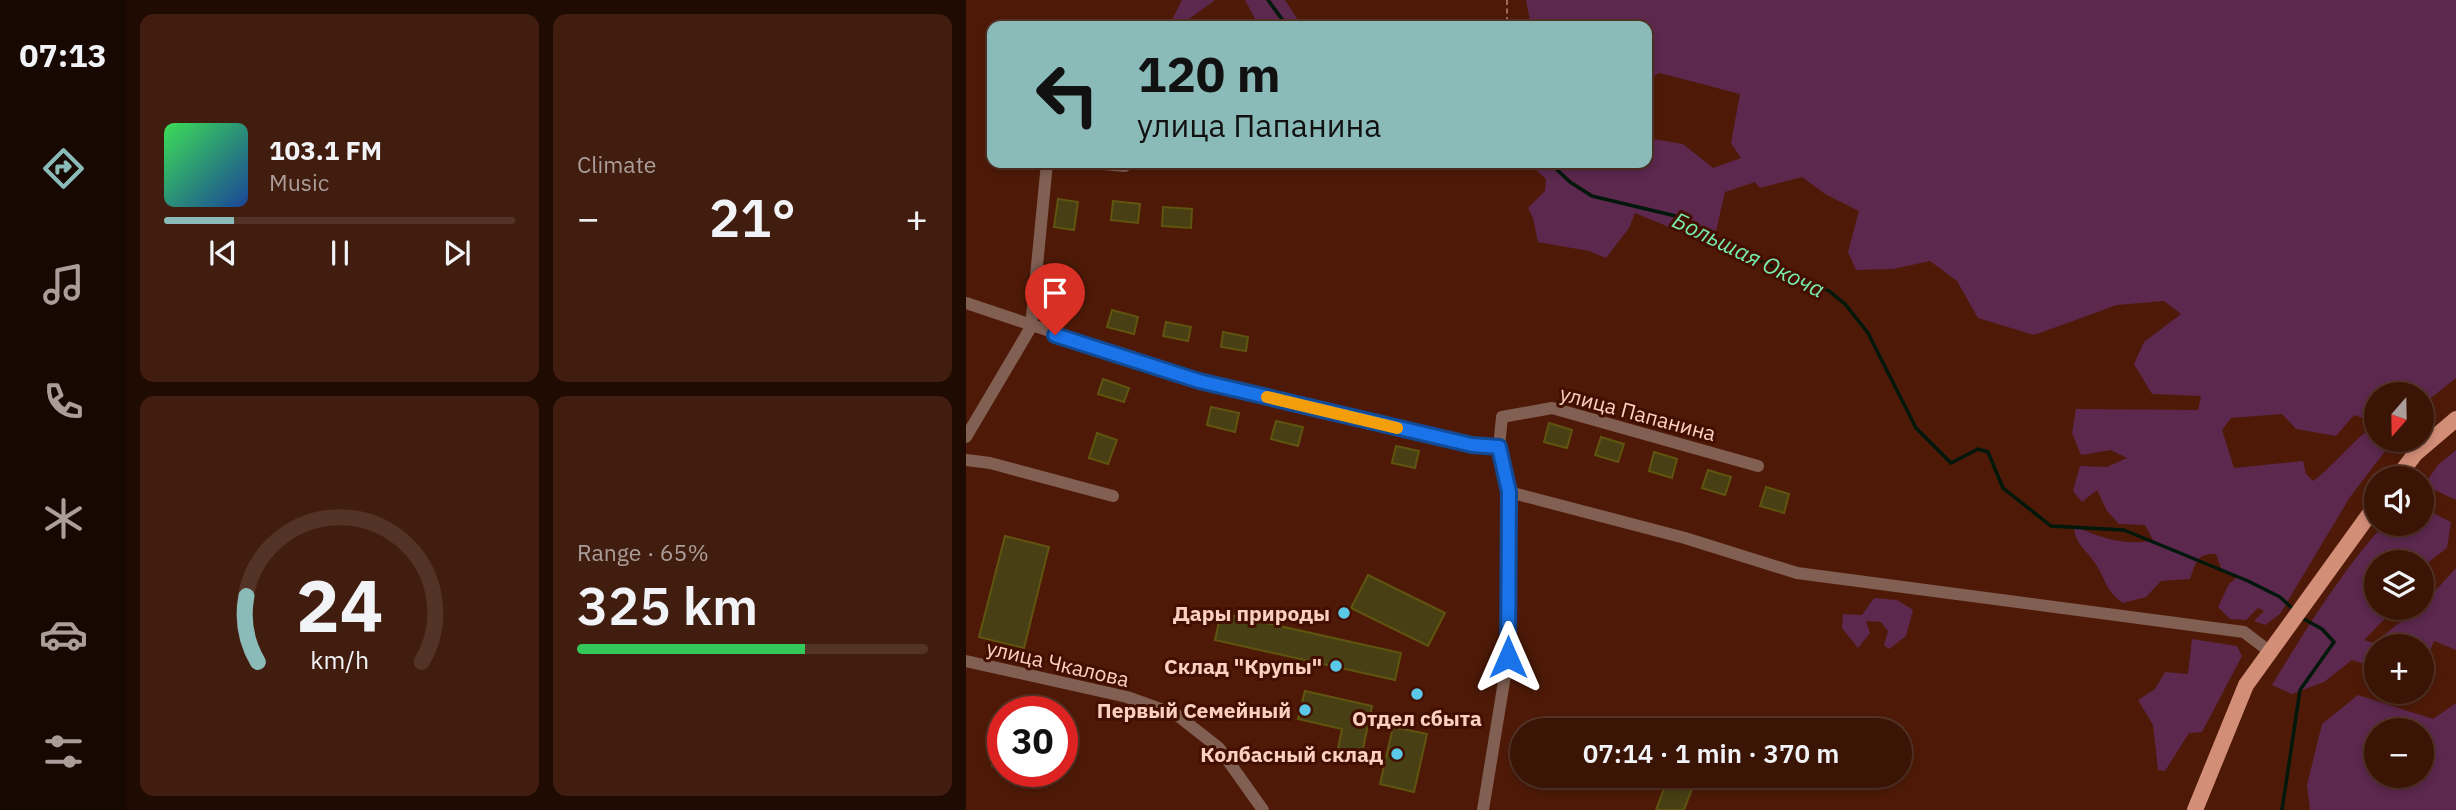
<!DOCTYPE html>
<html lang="en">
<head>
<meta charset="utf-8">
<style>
	:root { --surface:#3a1405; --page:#411d0f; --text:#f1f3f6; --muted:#ab9e9a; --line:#543327; --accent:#8bbbb9 }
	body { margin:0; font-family:"IBM Plex Sans",sans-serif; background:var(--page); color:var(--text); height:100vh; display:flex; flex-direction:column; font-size:26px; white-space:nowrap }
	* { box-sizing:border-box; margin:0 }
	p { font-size:23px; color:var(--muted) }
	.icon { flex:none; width:38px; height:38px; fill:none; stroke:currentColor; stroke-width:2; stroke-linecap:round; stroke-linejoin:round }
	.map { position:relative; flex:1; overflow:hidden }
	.side { display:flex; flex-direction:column; gap:14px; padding:14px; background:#200b03; width:840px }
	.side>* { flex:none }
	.banner { position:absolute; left:21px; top:21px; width:665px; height:147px; border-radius:14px; box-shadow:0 4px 10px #0003,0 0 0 2px var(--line); background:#8bbbb9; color:#111; overflow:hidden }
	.needle { width:46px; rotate:200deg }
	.fabs { position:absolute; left:1398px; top:382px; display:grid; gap:14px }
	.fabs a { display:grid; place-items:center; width:70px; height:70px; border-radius:50%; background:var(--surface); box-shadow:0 4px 10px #0003,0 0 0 2px var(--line); font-size:35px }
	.speed { position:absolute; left:21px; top:696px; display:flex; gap:14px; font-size:35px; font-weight:700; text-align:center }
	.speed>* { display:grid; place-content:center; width:91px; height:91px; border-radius:50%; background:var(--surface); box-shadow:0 4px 10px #0003,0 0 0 2px var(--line); line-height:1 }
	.speed .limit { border:10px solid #d22; background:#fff; color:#111 }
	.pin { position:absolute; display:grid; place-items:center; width:60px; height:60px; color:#fff; margin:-72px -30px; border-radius:50% 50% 50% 0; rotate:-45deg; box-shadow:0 0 7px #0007 }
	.pin .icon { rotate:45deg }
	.me { position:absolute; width:77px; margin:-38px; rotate:0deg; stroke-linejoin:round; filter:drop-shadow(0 0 5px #0008) }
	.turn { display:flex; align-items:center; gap:24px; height:147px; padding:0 35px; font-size:32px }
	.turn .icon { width:91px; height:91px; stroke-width:2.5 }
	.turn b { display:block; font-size:49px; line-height:60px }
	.big { font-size:52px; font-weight:600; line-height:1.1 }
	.side .tile { flex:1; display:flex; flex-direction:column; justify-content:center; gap:10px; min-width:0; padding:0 24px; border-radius:14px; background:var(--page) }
	.side .dial { align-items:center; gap:0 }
	.dial svg { height:182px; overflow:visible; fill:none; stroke:var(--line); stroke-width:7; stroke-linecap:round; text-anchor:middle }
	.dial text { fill:var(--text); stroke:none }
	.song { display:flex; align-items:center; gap:21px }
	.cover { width:84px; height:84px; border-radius:10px; background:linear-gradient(135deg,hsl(130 70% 55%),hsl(220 70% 35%)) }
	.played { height:7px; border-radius:4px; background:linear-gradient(90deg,var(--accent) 20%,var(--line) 20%) }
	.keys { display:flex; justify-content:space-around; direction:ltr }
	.heat { display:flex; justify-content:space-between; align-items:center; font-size:38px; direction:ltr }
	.charge { height:10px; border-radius:5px; background:linear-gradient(90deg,#34c759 65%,var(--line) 0) }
	.side .tiles { flex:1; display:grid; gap:14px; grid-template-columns:repeat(2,1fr) }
	.trip { position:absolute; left:544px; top:718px; width:402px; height:70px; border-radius:35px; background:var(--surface); box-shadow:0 4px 10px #0003,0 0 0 2px var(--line); font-weight:600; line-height:70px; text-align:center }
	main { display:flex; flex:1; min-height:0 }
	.tabs { display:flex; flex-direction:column; width:126px; justify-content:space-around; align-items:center; background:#170802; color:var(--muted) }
	.tabs .icon { width:49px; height:49px }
	.tabs .current { color:var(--accent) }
	.tabs b { font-size:32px; color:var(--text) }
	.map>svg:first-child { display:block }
	.green { fill:#5c284e; fill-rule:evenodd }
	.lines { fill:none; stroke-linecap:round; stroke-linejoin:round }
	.stream { stroke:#00180b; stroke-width:3.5 }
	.building { fill:#484014; stroke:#5f5410; stroke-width:2 }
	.path { stroke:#9d6d5c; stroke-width:2; stroke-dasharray:5 3.5; stroke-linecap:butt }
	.minor { stroke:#815f53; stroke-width:12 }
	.major { stroke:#d38e78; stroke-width:16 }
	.route-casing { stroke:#114b97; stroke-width:18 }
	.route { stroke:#1a73e8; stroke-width:12 }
	.slow { stroke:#f59e0b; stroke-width:12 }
	.poi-dot { fill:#5ac8e6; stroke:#430f00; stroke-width:2.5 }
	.labels { text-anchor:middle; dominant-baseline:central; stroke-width:6; stroke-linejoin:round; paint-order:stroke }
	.street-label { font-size:21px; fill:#fbd0c2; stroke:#430f00 }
	.poi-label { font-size:21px; font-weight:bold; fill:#fbd0c2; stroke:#430f00; text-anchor:end }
	.water-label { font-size:23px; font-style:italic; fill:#77ebae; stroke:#430f00 }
</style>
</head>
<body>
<main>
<nav class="tabs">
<b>07:13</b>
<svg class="icon current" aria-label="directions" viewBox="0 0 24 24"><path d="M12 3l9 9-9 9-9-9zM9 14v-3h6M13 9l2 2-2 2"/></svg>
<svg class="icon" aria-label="music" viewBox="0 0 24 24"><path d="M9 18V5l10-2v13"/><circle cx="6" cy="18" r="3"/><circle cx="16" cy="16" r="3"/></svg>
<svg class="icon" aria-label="phone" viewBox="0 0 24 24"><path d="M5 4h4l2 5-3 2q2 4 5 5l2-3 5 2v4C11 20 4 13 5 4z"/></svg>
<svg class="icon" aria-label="climate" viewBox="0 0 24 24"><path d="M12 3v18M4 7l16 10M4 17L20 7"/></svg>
<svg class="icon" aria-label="car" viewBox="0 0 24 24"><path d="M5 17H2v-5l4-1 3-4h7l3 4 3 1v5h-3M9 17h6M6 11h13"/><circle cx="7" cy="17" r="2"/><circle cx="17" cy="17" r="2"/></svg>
<svg class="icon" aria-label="filters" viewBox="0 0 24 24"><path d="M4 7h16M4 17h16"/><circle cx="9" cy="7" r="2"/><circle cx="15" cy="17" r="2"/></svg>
</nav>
<section class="side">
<div class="tiles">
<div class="tile">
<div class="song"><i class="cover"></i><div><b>103.1 FM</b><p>Music</p></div></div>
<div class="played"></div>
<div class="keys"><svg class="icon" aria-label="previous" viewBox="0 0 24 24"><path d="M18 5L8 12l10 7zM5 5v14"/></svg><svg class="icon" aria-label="pause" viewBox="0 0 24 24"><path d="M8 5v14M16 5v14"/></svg><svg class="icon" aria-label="next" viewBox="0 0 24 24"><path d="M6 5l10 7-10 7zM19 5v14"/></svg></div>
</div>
<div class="tile"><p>Climate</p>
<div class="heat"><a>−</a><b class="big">21°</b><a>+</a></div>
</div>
<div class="tile dial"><svg viewBox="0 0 100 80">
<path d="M14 69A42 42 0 1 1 86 69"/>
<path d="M14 69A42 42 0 0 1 9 40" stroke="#8bbbb9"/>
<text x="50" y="56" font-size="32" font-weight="700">24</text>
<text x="50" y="72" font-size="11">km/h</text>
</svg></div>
<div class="tile"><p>Range · 65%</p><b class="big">325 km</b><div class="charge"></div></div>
</div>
</section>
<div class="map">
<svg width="1490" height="810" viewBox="0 0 1490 810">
	<rect width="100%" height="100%" fill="#4e1a07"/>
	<path class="green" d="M216,0H249L219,22H205Z
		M279,0H319L336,26H293Z
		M560,0H1490V378L1456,405V394H1410V422L1388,415L1370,436L1330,429L1316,414L1265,418L1256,430L1268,468L1337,461L1340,474L1347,481C1369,465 1384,443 1406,427L1420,450L1384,497L1314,614L1299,625L1288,621L1298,611L1292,608L1280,620L1264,619L1252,607L1263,584L1272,576L1255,568L1250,554C1231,553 1230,562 1224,579L1195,581L1180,597L1157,603C1138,589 1141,581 1129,563C1120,549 1109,545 1108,526C1133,537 1160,547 1187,540L1179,525L1153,524L1141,511L1131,490L1116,502L1107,491L1114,466L1141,467L1161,458L1145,450L1115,455L1106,433L1110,409L1232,410L1235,396L1186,394L1168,364L1178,342L1215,314L1198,301L1151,305L1068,335L1012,318L991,281L964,261L927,269L890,270L882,252L893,211L859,194L836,177L794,188L789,182L759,192L750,231L732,239L669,213L663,228L640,258L623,251L572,242L567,218L562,208L579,191L580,179L571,171L568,163H681V138L717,144L747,168L775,158L765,143L774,94L694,73L681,79V26H565Z
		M1490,450V500L1458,485L1472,465Z
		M1456,507L1485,522L1481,548L1456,567V562H1410V607H1430L1398,640L1408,643L1433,623L1454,616L1462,599L1490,568V650L1468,641L1456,671V646H1410V668L1386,660L1358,682L1326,694L1306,685C1340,629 1375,572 1419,523H1456Z
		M908,598L931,600L947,610L940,636L923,649L918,645L922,631L915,622L900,621L904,633L892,648L876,628L877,614L896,615Z
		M1226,639L1271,646L1276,656L1236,732L1223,733L1199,771L1192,770L1187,725L1172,700L1189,689L1199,672L1222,674Z
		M1392,695L1467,719L1490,703V810H1344L1341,785L1356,724ZM1410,730H1456V775H1410Z"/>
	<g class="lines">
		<path class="stream" d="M302,0L321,26
			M584,163L604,182L626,196L718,218L767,249L863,291L879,304L902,333L950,428L985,463L1012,449L1022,452L1037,488L1085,526L1158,530L1282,581L1314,597L1328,610
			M1316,810L1334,690L1368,642L1356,629L1336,618"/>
	</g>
	<path class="building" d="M92,199L112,202L108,230L88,227Z
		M147,201L174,204L172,223L145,220Z
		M197,207L226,209L225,228L196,226Z
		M146,310L172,317L168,334L141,327Z
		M200,322L225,327L222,341L197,336Z
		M257,332L282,337L280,351L255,347Z
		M137,379L163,388L158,402L132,394Z
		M245,407L273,413L269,432L241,425Z
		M310,421L337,427L332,446L305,439Z
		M583,423L606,430L601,448L578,442Z
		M131,433L151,440L142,464L123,458Z
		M635,437L658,444L652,462L629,455Z
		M430,446L453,451L449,468L426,463Z
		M688,452L711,459L706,478L683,471Z
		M742,470L765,477L759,495L736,488Z
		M800,487L823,494L818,513L794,506Z
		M39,536L83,547L58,648L13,637Z
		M402,575L479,613L462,646L385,608Z
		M255,613L435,653L429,680L249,640Z
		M339,691L406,706L394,763L370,758L376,729L332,719Z
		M427,727L461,734L448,792L414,784Z
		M34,739L37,740V769L26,766Z
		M703,775H731L718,810H690Z"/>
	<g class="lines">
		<path class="path" d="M541,0V26"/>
		<path class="minor" d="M127,163L159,166
			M0,303L233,381L506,445L533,447L536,417L586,408L792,466
			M0,437L65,327L81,163
			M0,460L24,463L147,496
			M543,492L719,538L831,573L1278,632L1303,651
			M0,661L161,697L211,715L253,748L297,810
			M517,810L542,657L543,492L533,447"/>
		<path class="major" d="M1431,478L1449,454L1490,419
			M1229,810L1280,685L1410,505"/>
	</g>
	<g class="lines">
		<g class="route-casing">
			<path id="route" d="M89,335L233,381L506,445L533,447L543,492L542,657"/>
		</g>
		<use href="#route" class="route"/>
		<path class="slow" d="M301,397L431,428"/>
	</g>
	<g class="poi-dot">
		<circle cx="378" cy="613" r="7"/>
		<circle cx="370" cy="666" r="7"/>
		<circle cx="451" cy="694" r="7"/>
		<circle cx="339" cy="710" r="7"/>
		<circle cx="431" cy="754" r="7"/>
	</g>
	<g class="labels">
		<g class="street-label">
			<text transform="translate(672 413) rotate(15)">улица Папанина</text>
			<text transform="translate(92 663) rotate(13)">улица Чкалова</text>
		</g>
		<g class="poi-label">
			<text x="364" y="613">Дары природы</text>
			<text x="356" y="666">Склад "Крупы"</text>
			<text x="325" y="710">Первый Семейный</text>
			<text x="451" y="718" text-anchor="middle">Отдел сбыта</text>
			<text x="417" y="754">Колбасный склад</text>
		</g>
		<g class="water-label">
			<text transform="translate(783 254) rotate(26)">Большая Окоча</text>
		</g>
	</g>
</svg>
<div class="fabs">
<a><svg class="needle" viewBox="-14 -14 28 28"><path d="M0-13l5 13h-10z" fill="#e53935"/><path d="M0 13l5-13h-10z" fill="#ab9e9a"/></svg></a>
<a><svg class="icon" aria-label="sound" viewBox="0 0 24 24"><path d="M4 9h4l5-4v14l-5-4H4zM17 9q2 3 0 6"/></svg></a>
<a><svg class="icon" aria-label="layers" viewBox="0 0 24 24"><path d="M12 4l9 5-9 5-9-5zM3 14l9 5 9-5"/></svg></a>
<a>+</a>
<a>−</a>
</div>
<div class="speed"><div class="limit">30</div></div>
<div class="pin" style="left:89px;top:335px;background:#d93025"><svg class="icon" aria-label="arrive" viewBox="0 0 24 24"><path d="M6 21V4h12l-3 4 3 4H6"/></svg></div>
<svg class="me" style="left:542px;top:657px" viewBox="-20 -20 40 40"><path d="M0-17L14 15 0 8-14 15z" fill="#1a73e8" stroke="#fff" stroke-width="4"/></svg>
<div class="trip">07:14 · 1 min · 370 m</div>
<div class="banner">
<div class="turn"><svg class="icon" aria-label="left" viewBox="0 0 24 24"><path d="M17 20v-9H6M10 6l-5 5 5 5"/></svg><div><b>120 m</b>улица Папанина</div></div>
</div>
</div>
</main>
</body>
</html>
